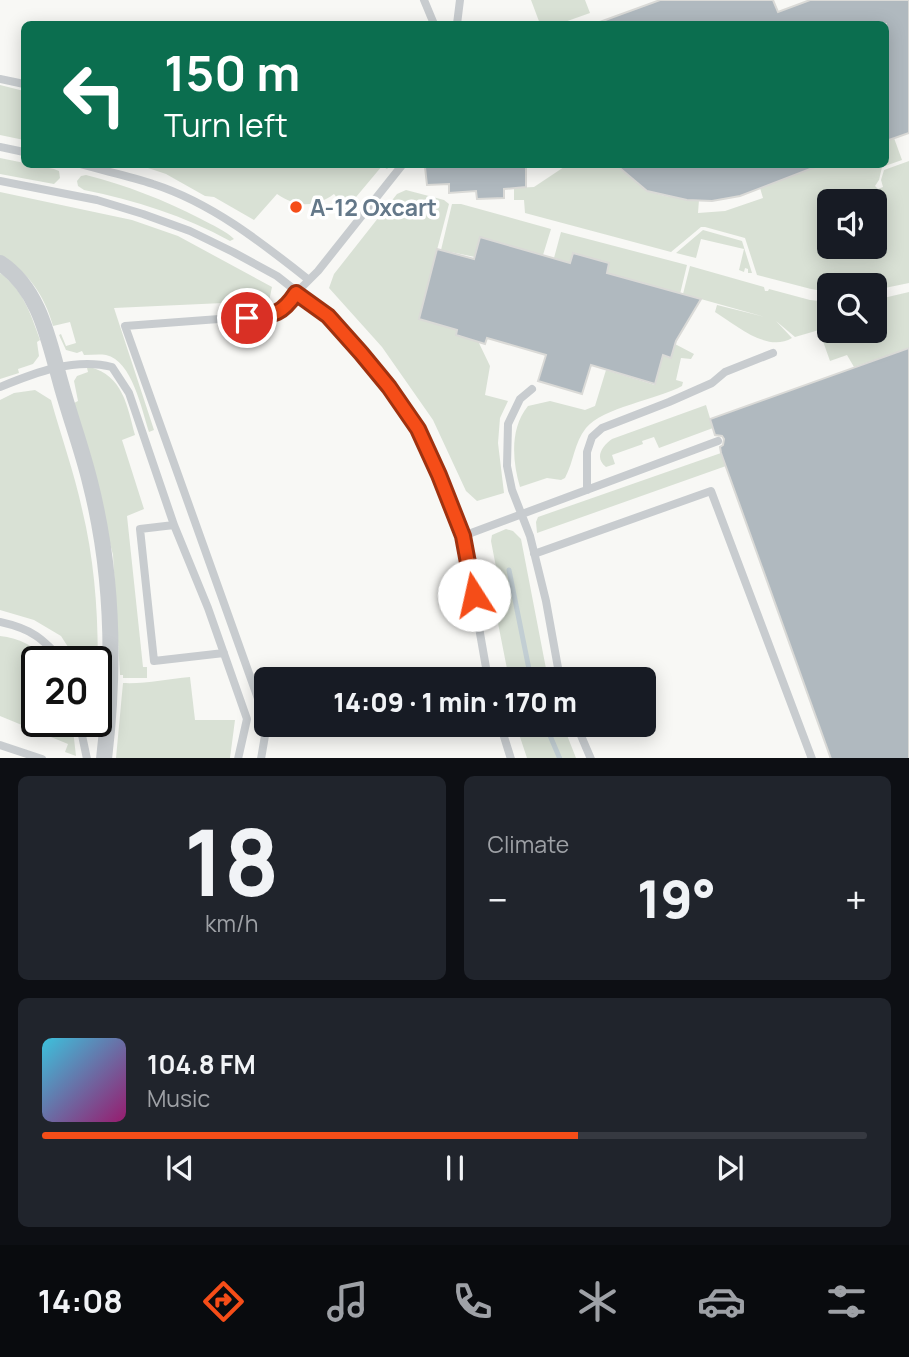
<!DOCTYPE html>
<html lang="en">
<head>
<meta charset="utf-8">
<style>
	:root { --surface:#171b24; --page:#20242c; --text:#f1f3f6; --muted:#9ea1a6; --line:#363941; --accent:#f54d18 }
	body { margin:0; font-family:Manrope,sans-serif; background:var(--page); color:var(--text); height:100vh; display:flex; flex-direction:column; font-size:26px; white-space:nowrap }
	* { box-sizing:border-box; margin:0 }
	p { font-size:23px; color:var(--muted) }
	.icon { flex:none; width:38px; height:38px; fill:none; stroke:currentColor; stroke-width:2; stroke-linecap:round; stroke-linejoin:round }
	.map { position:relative; height:758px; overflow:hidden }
	.drawer { display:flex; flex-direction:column; gap:18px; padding:18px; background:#0d0f14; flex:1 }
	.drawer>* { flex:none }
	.hud { position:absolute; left:21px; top:21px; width:868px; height:147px; border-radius:10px; box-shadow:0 4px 18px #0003; background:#0b6e4f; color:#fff; overflow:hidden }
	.controls { position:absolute; left:817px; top:189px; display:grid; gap:14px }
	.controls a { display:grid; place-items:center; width:70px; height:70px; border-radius:10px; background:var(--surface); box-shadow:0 4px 18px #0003; font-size:35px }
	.speed { position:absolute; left:21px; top:646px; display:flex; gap:14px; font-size:35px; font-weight:700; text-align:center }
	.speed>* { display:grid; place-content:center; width:91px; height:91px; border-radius:50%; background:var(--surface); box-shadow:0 4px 18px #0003; line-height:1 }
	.speed .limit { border:4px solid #111; border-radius:10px; background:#fff; color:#111 }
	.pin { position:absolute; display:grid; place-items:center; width:60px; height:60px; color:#fff; margin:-30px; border:4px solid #fff; border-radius:50%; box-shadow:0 2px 7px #0007 }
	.me { position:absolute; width:77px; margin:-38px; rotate:350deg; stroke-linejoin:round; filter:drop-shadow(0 0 5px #0008) }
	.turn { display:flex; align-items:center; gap:24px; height:147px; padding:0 28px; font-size:32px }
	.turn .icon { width:91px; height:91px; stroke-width:2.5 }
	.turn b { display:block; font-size:49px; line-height:60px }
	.big { font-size:52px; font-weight:800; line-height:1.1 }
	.drawer .widget { flex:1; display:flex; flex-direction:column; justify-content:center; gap:10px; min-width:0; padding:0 24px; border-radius:10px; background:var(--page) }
	.drawer .dial { align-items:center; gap:0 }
	.dial b { font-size:91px; line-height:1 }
	.song { display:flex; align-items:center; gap:21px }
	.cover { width:84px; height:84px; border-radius:10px; background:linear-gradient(135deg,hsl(190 70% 55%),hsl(320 70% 35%)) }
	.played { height:7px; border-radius:4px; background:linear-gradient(90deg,var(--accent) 65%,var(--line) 65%) }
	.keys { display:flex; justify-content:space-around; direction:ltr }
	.heat { display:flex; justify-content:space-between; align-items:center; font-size:38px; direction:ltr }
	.drawer .tiles { flex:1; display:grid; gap:18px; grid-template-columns:1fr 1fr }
	.widget:last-child { grid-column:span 2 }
	.trip { position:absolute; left:254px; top:667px; width:402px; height:70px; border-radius:10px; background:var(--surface); box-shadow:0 4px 18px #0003; font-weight:800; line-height:70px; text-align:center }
	.dock { display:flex; height:112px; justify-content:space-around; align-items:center; background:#090b0e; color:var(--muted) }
	.dock .icon { width:49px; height:49px }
	.dock .current { color:var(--accent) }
	.dock b { font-size:32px; color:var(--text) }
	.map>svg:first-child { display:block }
	.green { fill:#d9e1d5; fill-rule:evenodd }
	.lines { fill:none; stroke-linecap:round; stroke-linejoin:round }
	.stream { stroke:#c2ced3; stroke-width:5 }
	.building { fill:#b0b9bf; stroke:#dadad7; stroke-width:2 }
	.service { stroke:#c8cccf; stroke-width:8 }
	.minor { stroke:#c8cccf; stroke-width:16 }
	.route-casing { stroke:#9f3210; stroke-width:18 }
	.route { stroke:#f54d18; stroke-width:12 }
	.poi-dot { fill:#f54d18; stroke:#fff; stroke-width:2.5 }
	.labels { text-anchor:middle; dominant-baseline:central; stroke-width:7; stroke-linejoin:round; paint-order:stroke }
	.poi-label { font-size:23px; font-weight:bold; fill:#647889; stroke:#fff; text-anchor:start }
</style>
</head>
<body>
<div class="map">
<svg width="909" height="759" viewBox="0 0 909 759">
	<rect width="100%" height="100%" fill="#f8f8f5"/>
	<path class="green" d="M531,0H585L590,13L559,24H540Z
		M0,85L24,91V140L0,135Z
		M894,138L902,160L882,167L879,180L875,186L878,189L883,187L881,180L884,170L909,161V283L875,290V285H830L829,292L811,289L757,275L745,238L705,227H701L671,252L525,213L524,200H514V188L534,187L567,165H615L647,191L665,196L699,200L698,213L725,211L763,198L760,188L821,165L886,164V141ZM830,201H875V247H830Z
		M0,158L54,169L59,171L60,178L54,184L0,174Z
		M139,165L391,164V165L387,169L382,166L346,209L334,194C315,208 295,207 277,194L254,220L214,197L205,196L166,174Z
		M86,175C126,185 164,200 201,219C212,225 226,231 234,239L230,241C185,216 135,200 84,190L78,186L77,181L81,176Z
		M406,190L444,200L449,204L419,319L457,330L456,335L478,341L490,366L485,395L508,401L500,418L498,443L504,493L477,501L466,491L433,420L382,347L329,288L334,274L397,194Z
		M0,192L132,220L178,236L272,287L269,301L114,308L154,430L149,432C142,411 132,360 106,355C99,354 91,355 84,355L82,351L77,353L66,350L59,335L61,334L66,346L76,343L70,322L53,326C45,296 27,270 0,256Z
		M452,204H461L551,229L543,255L481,237L475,257L441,250Z
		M703,230L742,241L752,273H748V269L745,268L744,272L739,270L744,249L701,239L696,258L676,253Z
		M561,232L687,265L680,294L607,273L609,263H571L554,258Z
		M690,266L764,287L765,291H768L769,289L810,300L829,302L830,331H875V300L909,292V348L854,367L847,355L830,361L819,330L795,337L776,321L792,338C767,353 736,325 715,312L717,305L765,317L683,294Z
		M0,273C23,289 31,315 40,340L37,342L39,356L33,364L18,369L19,373L0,379Z
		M675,344L694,354L691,359L681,358L676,380L683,382L682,386C658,399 602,408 586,428C574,443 574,461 565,478L561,480L547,478L520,487C512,460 510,428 528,406L550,401L585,410L595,406L606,370L655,385L663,355L671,357Z
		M90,367C123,376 127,405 135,435L122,440L144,509L127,516L143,667H147V678H123V675H120L113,555L74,403L78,401L74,381L77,376L88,372L87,368Z
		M35,390L51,400C61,436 74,472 82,509C98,575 100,644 96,712V662L77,661L61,636L34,620L0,610V400L14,393Z
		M706,405L713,428L659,448L654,437L642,441L643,444L612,455L615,464L606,467C594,458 602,446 612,439Z
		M721,453L726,466L537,533L536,522L538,517Z
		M506,529L513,531L521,539L548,679H509L496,613L504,611L505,594L500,588L491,541L492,535Z
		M0,636C19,638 37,647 48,661L37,662V721H72L76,756L65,752L68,744L0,716Z
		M190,677L195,720H235L230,758H116L123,683C146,684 167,679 190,677Z
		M516,725H563L576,758H527Z"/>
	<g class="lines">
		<path class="stream" d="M509,570L531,679
			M545,724L560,759"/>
	</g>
	<path class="building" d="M660,0H773L778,12L810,0H909V133L886,141V24H597V23Z
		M449,164H526V187L504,189V198L477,199L476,191L449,193V184L427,185L425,167Z
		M615,164H818V166L740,196L712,201L687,200L647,191Z
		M480,237L570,263L573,253L609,263L607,273L701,299L676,341L671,358L663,355L655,384L591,365L582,394L538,381L546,355L487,338L485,344L456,335L457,330L419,319L437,249L474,259Z
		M909,348V759H831L721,453L720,447L723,445L724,439L722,436L715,435L710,419Z"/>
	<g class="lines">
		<path class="service" d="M424,0L434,24
			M457,24L460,0
			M0,79L24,84
			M0,147L24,152
			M80,164C104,171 130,176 153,184C212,203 262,243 309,280
			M0,181L97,200L143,214L190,231L233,252L277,276L328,316L389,387L418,429L439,475L463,536L488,679
			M0,387C34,373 75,357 112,367L129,393L174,525L208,608L247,719L238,759
			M532,389L520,399L508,424L507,466L512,490L530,536L546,601L560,679
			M587,490V452L592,437L602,428L669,402L712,383L725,372L773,353
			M174,525L140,529L154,661L224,653
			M463,536L718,441
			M534,554L711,491L812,759
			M0,622C32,629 42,638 64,662
			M79,721L87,759
			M266,721L125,326L274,315L286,307L296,293L318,271L403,164
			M500,724L511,759
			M576,724L591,759
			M0,745L42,759
			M261,759L267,724"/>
		<path class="minor" d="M0,263C40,289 49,342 61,384C70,417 82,449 90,482C113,572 115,667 104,759"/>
	</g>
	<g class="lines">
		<g class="route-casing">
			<path id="route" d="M247,318C272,315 281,316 296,293L328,316L361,353L389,387L418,429L439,475L463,536L474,595"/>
		</g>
		<use href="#route" class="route"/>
	</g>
	<circle class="poi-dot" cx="296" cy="207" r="7"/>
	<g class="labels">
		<g class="poi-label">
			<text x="310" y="207">A-12 Oxcart</text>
		</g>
	</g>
</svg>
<div class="controls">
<a><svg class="icon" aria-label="sound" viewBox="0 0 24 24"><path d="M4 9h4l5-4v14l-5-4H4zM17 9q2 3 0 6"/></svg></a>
<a><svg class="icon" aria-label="search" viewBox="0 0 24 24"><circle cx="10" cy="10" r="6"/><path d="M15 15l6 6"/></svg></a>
</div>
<div class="speed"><div class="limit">20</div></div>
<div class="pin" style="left:247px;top:318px;background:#d93025"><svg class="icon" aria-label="arrive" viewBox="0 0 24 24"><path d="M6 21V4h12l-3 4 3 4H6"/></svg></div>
<svg class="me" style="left:474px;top:595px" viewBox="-20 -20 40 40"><circle r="19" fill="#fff"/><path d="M0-13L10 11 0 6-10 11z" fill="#f54d18"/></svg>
<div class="trip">14:09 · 1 min · 170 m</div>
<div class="hud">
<div class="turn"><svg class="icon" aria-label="left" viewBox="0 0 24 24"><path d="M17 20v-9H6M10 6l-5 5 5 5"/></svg><div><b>150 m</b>Turn left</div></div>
</div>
</div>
<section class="drawer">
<div class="tiles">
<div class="widget dial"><b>18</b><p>km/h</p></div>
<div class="widget"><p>Climate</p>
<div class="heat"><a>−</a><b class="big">19°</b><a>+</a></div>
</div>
<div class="widget">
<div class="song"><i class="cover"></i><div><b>104.8 FM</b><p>Music</p></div></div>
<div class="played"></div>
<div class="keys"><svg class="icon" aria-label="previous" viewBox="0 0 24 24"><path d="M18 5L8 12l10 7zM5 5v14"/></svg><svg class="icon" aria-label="pause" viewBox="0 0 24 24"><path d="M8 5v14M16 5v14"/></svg><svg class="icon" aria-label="next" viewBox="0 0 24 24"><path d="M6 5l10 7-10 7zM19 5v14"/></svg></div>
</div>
</div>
</section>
<nav class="dock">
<b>14:08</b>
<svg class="icon current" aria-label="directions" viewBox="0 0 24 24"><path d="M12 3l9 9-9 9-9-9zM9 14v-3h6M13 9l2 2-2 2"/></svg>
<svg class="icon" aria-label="music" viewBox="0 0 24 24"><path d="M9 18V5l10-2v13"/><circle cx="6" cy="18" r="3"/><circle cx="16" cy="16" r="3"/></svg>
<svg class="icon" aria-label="phone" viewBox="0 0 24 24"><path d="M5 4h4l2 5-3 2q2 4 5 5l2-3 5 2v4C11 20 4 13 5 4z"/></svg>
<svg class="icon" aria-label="climate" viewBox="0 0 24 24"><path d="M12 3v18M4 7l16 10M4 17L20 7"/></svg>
<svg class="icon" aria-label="car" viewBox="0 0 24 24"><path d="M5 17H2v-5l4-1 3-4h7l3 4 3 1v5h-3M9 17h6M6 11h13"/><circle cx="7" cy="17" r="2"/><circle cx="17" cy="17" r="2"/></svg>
<svg class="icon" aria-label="filters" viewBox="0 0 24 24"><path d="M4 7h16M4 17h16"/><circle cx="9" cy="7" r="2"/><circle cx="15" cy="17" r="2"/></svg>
</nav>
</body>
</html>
